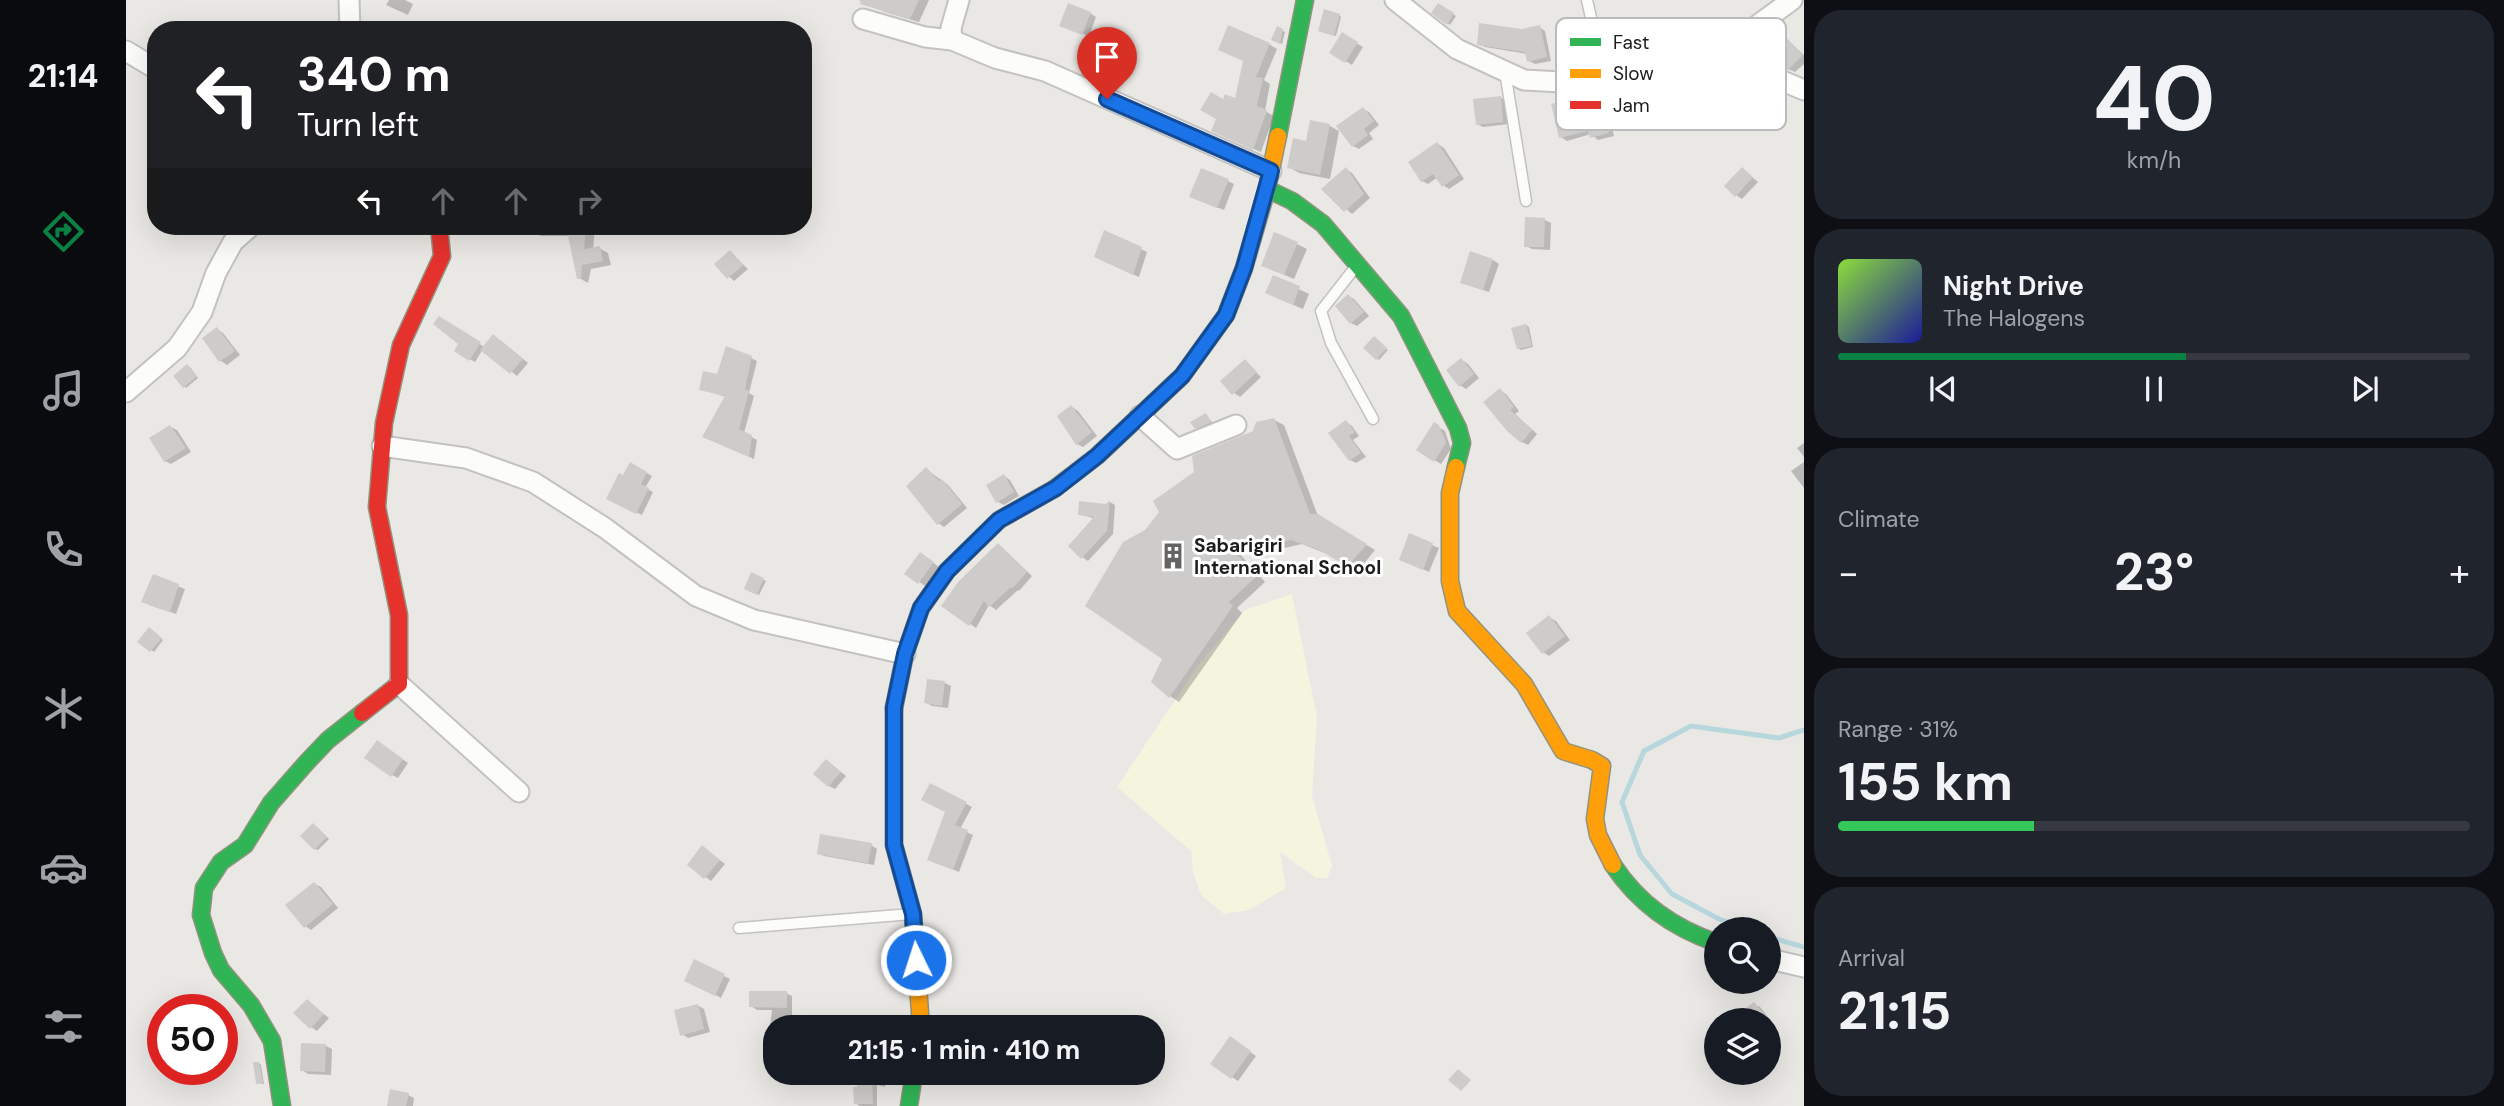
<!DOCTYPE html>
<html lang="en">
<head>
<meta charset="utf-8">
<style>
	:root { --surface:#171b24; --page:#20242c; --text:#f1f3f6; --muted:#9ea1a6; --line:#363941; --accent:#0b8043 }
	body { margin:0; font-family:"DM Sans",sans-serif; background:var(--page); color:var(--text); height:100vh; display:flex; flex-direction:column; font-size:26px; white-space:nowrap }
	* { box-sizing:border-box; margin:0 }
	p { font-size:23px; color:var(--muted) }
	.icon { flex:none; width:38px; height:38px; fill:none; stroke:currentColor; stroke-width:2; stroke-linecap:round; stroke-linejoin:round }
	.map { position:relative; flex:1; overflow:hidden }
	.panel { display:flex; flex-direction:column; gap:10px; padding:10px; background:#0d0f14; width:700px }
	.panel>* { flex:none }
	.guide { position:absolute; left:21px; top:21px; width:665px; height:214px; border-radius:28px; box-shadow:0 7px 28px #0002; background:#202124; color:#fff; overflow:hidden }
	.fabs { position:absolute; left:1578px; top:917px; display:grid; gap:14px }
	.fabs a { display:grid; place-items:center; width:77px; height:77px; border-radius:50%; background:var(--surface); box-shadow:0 7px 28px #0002; font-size:35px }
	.speed { position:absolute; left:21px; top:994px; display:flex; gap:14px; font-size:35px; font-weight:700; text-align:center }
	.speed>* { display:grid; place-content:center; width:91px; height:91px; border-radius:50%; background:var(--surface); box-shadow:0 7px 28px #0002; line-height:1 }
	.speed .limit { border:10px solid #d22; background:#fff; color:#111 }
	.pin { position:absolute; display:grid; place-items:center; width:60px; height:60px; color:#fff; margin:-72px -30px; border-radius:50% 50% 50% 0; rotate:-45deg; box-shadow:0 0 7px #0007 }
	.pin .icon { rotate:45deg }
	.me { position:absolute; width:77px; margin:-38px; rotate:356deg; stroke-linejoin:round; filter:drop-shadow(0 0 5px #0008) }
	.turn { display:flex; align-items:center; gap:24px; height:147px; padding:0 35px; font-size:32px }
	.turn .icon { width:91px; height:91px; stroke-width:2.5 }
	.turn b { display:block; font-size:49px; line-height:60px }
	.lanes { display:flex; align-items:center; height:66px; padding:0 35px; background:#0003; justify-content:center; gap:35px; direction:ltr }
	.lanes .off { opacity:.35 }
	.big { font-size:52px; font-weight:700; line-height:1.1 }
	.panel .card { flex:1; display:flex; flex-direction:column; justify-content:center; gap:10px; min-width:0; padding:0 24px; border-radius:28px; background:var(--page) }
	.panel .dial { align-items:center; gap:0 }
	.dial b { font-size:91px; line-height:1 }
	.song { display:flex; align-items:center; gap:21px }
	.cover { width:84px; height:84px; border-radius:10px; background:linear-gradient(135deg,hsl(90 70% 55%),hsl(240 70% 35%)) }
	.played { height:7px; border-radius:4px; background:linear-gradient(90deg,var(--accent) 55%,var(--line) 55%) }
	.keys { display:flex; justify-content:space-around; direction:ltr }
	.heat { display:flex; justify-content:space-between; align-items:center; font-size:38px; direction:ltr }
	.charge { height:10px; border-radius:5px; background:linear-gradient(90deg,#34c759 31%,var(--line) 0) }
	.trip { position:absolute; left:637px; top:1015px; width:402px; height:70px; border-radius:28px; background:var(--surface); box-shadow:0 7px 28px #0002; font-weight:700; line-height:70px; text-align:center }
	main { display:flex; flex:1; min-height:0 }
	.tabs { display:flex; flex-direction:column; width:126px; justify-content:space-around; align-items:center; background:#090b0e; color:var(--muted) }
	.tabs .icon { width:49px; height:49px }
	.tabs .on { color:var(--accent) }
	.tabs b { font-size:32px; color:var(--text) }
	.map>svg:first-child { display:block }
	.education { fill:#f5f4df }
	.shadow { fill:#0003 }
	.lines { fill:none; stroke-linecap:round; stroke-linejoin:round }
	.stream { stroke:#b8d7dd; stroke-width:5 }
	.building { fill:#ceccca }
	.lane-casing { stroke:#c3c2c1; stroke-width:13 }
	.street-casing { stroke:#c3c2c1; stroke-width:23 }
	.fast-casing { stroke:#92937e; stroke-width:19 }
	.slow-casing { stroke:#92937e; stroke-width:19 }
	.jam-casing { stroke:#92937e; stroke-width:19 }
	.lane { stroke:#fcfcfb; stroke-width:10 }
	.street { stroke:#fcfcfb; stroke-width:19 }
	.fast { stroke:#30b455; stroke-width:16 }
	.slow { stroke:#ff9f0a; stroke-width:16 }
	.jam { stroke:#e5322d; stroke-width:16 }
	.route-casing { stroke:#114b97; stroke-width:18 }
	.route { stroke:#1a73e8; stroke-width:12 }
	.labels { text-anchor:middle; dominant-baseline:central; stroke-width:6; stroke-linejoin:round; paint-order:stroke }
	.poi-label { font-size:19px; font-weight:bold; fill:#1c1c1c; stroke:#fff; text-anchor:start }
	.key { fill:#fff; stroke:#bbb; stroke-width:2 }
	.key-label { font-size:19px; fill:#1c1c1c }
</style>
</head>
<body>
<main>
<nav class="tabs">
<b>21:14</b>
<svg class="icon on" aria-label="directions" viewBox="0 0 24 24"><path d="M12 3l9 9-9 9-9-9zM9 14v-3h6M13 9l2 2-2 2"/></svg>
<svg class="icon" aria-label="music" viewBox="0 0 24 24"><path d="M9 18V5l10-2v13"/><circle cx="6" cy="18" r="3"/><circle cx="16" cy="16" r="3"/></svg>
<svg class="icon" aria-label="phone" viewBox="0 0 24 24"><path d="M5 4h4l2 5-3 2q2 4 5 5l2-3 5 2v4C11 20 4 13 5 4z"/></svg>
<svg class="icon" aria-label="climate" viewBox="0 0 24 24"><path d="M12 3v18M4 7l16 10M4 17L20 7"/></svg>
<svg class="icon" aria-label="car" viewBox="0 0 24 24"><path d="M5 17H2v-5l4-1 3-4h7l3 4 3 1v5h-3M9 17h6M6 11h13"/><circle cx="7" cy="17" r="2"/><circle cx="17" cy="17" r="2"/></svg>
<svg class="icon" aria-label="filters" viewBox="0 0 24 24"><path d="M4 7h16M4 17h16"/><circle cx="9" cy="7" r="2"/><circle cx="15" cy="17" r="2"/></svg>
</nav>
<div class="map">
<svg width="1678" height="1106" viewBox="0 0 1678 1106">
	<rect width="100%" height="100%" fill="#eae8e5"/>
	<path class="education" d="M1166,594L1191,717L1186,796L1206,866L1201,878H1190L1154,852L1160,888L1123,910L1098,914L1075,895L1067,872L1065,851L991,787L1073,664L1119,610Z"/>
	<path class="shadow" d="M263,0H279L287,4L282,15L260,5Z
		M733,0H803L793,22L759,12Z
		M1313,5L1330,16L1324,25L1308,13Z
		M964,13L970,17L963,36L939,27Z
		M1213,15L1215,17L1210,36L1196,32Z
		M1413,27L1419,31L1425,61L1409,64L1403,61L1401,54L1359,47L1353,44Z
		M1152,28L1159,32L1156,44L1147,39Z
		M1655,34L1678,55V64L1669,72L1650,64Z
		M1216,35L1237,47L1226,65L1205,52Z
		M1143,44L1151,49L1138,80L1144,84L1139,111L1148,116L1135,152L1095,135L1098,102L1110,100Z
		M1374,97L1380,101L1383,124L1357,127L1351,124Z
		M1451,99L1457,103L1459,111L1474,107L1481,110L1488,136L1472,140L1465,134L1441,141L1435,137Z
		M1237,109L1243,112L1253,125L1243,133L1247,139L1233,149L1227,146Z
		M1204,126L1213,131L1204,179L1173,173L1163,167L1181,143Z
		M1312,144L1318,148L1338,179L1323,189L1317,185L1312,177L1302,184L1296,181Z
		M1220,169L1226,173L1244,198L1226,214L1197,189Z
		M1616,169L1632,182L1616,199L1610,195Z
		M1102,181L1108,184L1098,210L1072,200Z
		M1419,220L1425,223L1424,250L1406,249L1400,246Z
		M406,226H469L467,249L473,248L482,253L485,265L465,269L462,283L453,278L444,236H415L406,231Z
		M1171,244L1181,249L1168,279L1147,270Z
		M1015,249L1021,252L1013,277L976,260Z
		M604,252L622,269L608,281L591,265Z
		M1367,260L1373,264L1363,292L1342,285Z
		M1148,277L1183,294L1177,309L1151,298Z
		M1222,296L1228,299L1243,316L1231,326L1225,323Z
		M1400,325L1403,327L1407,347L1395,350L1392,348Z
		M91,329L97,333L114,355L101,365L95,361L78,339Z
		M346,339L360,348L374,340L402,363L391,376L357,349L349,362L330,351L335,344Z
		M1250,340L1262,350L1253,360L1251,358Z
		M625,358L631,361L623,393L628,396L618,433L631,440L628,459L583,439L600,397L575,389Z
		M1336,360L1342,364L1353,378L1340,389L1334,385Z
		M1119,362L1135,377L1114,397L1108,393Z
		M64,367L72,378L60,388L58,386Z
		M1374,391L1380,394L1393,411L1389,414L1411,434L1402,445L1396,442Z
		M946,407L952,411L971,436L957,447L951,444Z
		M1080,415L1087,423L1072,429L1070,427Z
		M1148,420L1158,425L1192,516L1249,550L1232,571L1204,555L1176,544L1146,551L1113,553L1139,582L1111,608L1116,613L1053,702L1044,696L1020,532L1129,432Z
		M1220,422L1226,426L1233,436L1227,440L1240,457L1230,463L1224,460Z
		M1309,425L1319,431L1325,449L1315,464L1292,450Z
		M45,427L51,430L65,452L45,464L39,461Z
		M1678,443V457L1671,448Z
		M1678,462V488L1665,471Z
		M505,464L526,476L519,488L527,492L516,515L487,502Z
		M800,469L822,485L841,508L818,527L812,523Z
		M878,476L884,480L893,496L878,505L872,502Z
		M984,502L989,505L987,534L962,561L956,557L969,519L954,514L981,506Z
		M1284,536L1313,548L1303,572L1281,562Z
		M873,545L906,576L893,591L892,590L870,610L863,605L850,628L818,606Z
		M801,558L813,567L799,586L781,573Z
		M626,574L640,581L633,595L620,588Z
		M28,577L59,589L50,614L23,605Z
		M1423,617L1430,621L1444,640L1423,656L1417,652Z
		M26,630L37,640L28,652L14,642Z
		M819,683L825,686L822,708L806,706L799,702Z
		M257,746L282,763L272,778L266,775Z
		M701,761L720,776L709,789L703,786Z
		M805,785L846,807L834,829L847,835L833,872L809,862L821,812Z
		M190,826L203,839L192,850L189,849Z
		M745,845L751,849L748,865L698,856L692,853Z
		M582,851L599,864L585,881L563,865Z
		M188,884L195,887L212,908L185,930L179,926Z
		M598,976L604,979L595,998L566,983Z
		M660,993L666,996V1027H649V1057H647L641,1054L646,1010H631L625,1006Z
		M181,1001L203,1018L191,1031L185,1027Z
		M1628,1004L1634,1007L1648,1025L1643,1029V1020L1608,1019Z
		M571,1005L578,1009L584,1032L562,1038L556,1034Z
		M1110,1042L1130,1056L1112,1081L1086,1064Z
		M200,1046L206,1049L205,1075L182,1074L176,1070Z
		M133,1063L135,1065L138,1084L131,1083Z
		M734,1073H761L759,1087L751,1085V1106H734L729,1103Z
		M282,1095L288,1098L287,1106H262Z"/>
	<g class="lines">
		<path class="stream" d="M1621,929L1593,919L1546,894L1514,855L1496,802L1518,751L1565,726L1653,738L1678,730
			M1643,937L1678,947"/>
	</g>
	<path class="building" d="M735,0H793L784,19L734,4Z
		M942,3L965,12L956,35L933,26Z
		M1312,3L1328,13L1321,25L1305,13Z
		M1198,9L1214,14L1208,36L1192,31Z
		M1353,23L1396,29L1414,25L1421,57L1401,62L1399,52L1351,45Z
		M1102,25L1144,43L1130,77L1137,78L1131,106L1141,110L1127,150L1085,131L1090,119L1074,110L1085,92L1097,99L1099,94L1109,98L1117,61L1092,50Z
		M1151,26L1157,29L1154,44L1145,40Z
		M1216,32L1232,42L1219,63L1203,53Z
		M1655,32L1677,55L1662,70L1642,62L1633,52Z
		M1375,96L1377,122L1350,125L1347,99Z
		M1451,97L1454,110L1475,105L1483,133L1464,138L1462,131L1433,138L1425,104Z
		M1237,107L1248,121L1238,129L1242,135L1226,147L1210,126Z
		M1184,120L1204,124L1194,175L1161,168L1167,138L1180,141Z
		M1311,142L1333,175L1316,187L1307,174L1295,182L1282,162Z
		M1220,167L1238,194L1218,212L1195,189Z
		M1616,167L1627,177L1609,197L1598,186Z
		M1075,168L1103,179L1091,208L1063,197Z
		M1399,217L1419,218L1418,247H1398Z
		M440,226H460L458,249L474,246L477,261L456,265L455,279H451Z
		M978,230L1016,247L1007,275L968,257Z
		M1148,232L1172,242L1158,275L1135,266Z
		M604,250L617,265L601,279L588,264Z
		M1344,251L1367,259L1357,290L1334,283Z
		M1147,275L1174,286L1167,305L1139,293Z
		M1222,294L1238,312L1224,324L1209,306Z
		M313,316L355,342L343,361L328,351L332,344L307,324Z
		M1400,324L1406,346L1391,349L1385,328Z
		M91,327L109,351L93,362L76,338Z
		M367,334L397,359L384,374L354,350Z
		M1248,336L1261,348L1250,360L1237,348Z
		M600,346L626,356L619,389L623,391L613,429L626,435L623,457L576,437L599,396L573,390L577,371L591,374Z
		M1335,358L1348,374L1333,387L1320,370Z
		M1119,359L1131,372L1106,395L1094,381Z
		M61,364L71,376L57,388L47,376Z
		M1374,388L1388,407L1384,410L1406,430L1395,443L1381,431L1357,402Z
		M945,405L966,432L950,445L931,416Z
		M1080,413L1085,422L1069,429L1064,422Z
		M1148,418L1184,514H1192L1241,544L1221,567L1194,550L1165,540L1135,546L1106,549L1131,576L1103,602L1107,606L1043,698L1025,682L1036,659L959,606L997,542L1019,530L1033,512L1027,501L1068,472L1066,456L1127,431L1130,422Z
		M1220,420L1229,432L1223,436L1235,453L1223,461L1202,433Z
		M1308,422L1313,425L1320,443L1308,462L1290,450Z
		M44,425L60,448L38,462L23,438Z
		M504,462L521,472L515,484L523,488L510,514L480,499L493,473L497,475Z
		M800,467L813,481L816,479L836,504L811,525L780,486Z
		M878,474L888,492L870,503L860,485Z
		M984,500L981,531L955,559L942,546L968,517L952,515L953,501L980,504Z
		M1283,533L1307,543L1297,570L1273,560Z
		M872,543L901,572L886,589L885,587L863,607L858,601L843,626L815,606L833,581Z
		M794,552L808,562L792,584L778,574Z
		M625,572L638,578L631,595L618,589Z
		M27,574L53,584L44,612L15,602Z
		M1423,615L1439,636L1416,654L1400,633Z
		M23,627L36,638L24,652L11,642Z
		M801,679L819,681L816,706L798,703Z
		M251,740L277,759L265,777L238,758Z
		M700,759L715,772L702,787L687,774Z
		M804,783L841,802L829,825L842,830L827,870L801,860L819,812L795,800Z
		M187,823L201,837L188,850L174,836Z
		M694,834L746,843L742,863L691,854Z
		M576,845L594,860L578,879L561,865Z
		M188,882L207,904L178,928L159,905Z
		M568,959L599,974L589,996L558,981Z
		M623,991H661V1008L623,1007Z
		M181,999L198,1014L184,1029L167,1013Z
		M1628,1002L1643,1020H1604Z
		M572,1004L578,1029L554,1036L548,1010Z
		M1104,1036L1125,1051L1105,1079L1084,1064Z
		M175,1043L200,1044L199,1072L174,1071Z
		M127,1062H133L137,1083L130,1084Z
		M1332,1069L1345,1080L1335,1091L1322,1080Z
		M732,1073H746L747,1104H728L727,1087H731Z
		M264,1089L283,1093L280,1106H261Z"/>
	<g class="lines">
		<g class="lane-casing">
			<path id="lane" d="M1461,0L1480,85
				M1379,72L1400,201
				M1231,265L1195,311L1205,343L1247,419
				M613,928L786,914"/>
		</g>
		<g class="street-casing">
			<path id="street" d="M223,0L224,30
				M833,0L825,28L826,40L869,58L919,71L1145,171
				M1269,0L1331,49L1398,80L1510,86L1553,68L1592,54L1678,90
				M737,19L799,37L826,40
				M0,51L30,69
				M1592,54L1666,0
				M0,392L51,348L76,312L90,273L107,242L125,226
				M1014,416L1051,449L1110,425
				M256,446L340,458L407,482L479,528L570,596L628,620L779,654
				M273,684L393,792
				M1643,959L1678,967"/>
		</g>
		<g class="fast-casing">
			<path id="fast" d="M1152,136L1179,0
				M1141,189L1166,201L1197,224L1275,316L1332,428L1336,443L1330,467
				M1487,865C1513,904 1547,928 1591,943
				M156,1106L146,1041L125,1005L95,970L87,953L75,915L78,888L95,862L119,845L145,803L181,762L202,740L236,713
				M783,1106L788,1073"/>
		</g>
		<g class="slow-casing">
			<path id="slow" d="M1330,467L1324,493V581L1331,611L1398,684L1437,751L1466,760L1476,766L1469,819L1472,835L1487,865
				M928,489L971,456L1056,376L1100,315L1118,268L1141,189L1152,136
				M768,708V845L787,914L795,1027"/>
		</g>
		<g class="jam-casing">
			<path id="jam" d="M768,708L779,654L795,608L821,571L873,520L928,489
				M236,713L273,684V615L251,507L258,423L275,345L316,256L313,226"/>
		</g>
		<use href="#lane" class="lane"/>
		<use href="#street" class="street"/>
		<use href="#fast" class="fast"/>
		<use href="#slow" class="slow"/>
		<use href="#jam" class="jam"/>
	</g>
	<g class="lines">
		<g class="route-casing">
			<path id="route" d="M790,960L787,914L768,845V707L779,654L795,608L821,571L873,520L930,488L971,456L1056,376L1100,315L1118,268L1145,171L981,99"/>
		</g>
		<use href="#route" class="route"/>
	</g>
	<defs>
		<g id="building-bare" transform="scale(2.1)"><path d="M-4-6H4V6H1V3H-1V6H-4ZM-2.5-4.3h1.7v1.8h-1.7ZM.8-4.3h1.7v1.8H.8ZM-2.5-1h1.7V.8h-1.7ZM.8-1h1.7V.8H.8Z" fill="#646362" stroke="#fff" stroke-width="2.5" paint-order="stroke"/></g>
	</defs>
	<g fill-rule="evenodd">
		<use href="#building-bare" x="1047" y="556"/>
	</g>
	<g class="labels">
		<g class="poi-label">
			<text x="1068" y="545">Sabarigiri<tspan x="1068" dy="22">International School</tspan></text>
		</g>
	</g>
	<rect x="1430" y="18" width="230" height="112" rx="10" class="key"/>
	<rect x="1444" y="38" width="31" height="8" fill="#30b455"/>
	<rect x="1444" y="69" width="31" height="9" fill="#ff9f0a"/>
	<rect x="1444" y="101" width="31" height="8" fill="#e5322d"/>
	<g class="key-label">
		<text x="1487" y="49">Fast</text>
		<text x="1487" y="80">Slow</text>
		<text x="1487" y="112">Jam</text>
	</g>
</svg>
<div class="fabs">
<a><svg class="icon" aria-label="search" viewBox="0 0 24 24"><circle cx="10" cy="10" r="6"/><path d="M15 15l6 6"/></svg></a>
<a><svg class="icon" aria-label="layers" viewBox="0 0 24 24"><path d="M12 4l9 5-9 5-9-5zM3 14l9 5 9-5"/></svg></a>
</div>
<div class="speed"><div class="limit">50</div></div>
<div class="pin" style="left:981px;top:99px;background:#d93025"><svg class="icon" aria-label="arrive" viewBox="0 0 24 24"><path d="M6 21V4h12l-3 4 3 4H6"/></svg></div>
<svg class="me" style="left:790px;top:960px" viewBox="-20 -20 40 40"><circle r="17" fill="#1a73e8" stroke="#fff" stroke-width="3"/><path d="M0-11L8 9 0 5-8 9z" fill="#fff"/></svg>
<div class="trip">21:15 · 1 min · 410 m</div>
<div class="guide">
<div class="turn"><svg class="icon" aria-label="left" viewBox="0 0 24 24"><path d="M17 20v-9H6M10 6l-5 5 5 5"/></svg><div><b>340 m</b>Turn left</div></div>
<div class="lanes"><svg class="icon" aria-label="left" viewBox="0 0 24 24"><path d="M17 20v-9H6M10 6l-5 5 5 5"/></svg><svg class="icon off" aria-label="ahead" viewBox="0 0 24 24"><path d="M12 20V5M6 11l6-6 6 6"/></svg><svg class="icon off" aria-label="ahead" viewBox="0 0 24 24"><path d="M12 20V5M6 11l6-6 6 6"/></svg><svg class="icon off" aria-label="right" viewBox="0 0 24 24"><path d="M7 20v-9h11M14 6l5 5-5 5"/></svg></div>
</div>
</div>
<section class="panel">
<div class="card dial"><b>40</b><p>km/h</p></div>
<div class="card">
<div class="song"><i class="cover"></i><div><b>Night Drive</b><p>The Halogens</p></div></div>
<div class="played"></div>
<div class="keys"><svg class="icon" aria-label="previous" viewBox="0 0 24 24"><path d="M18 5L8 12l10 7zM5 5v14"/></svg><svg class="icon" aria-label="pause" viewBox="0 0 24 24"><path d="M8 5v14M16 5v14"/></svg><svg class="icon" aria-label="next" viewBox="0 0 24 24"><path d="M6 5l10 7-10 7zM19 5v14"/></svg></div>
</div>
<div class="card"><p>Climate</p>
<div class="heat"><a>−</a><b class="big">23°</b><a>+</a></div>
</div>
<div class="card"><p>Range · 31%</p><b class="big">155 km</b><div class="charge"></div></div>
<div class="card"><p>Arrival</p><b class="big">21:15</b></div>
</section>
</main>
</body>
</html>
